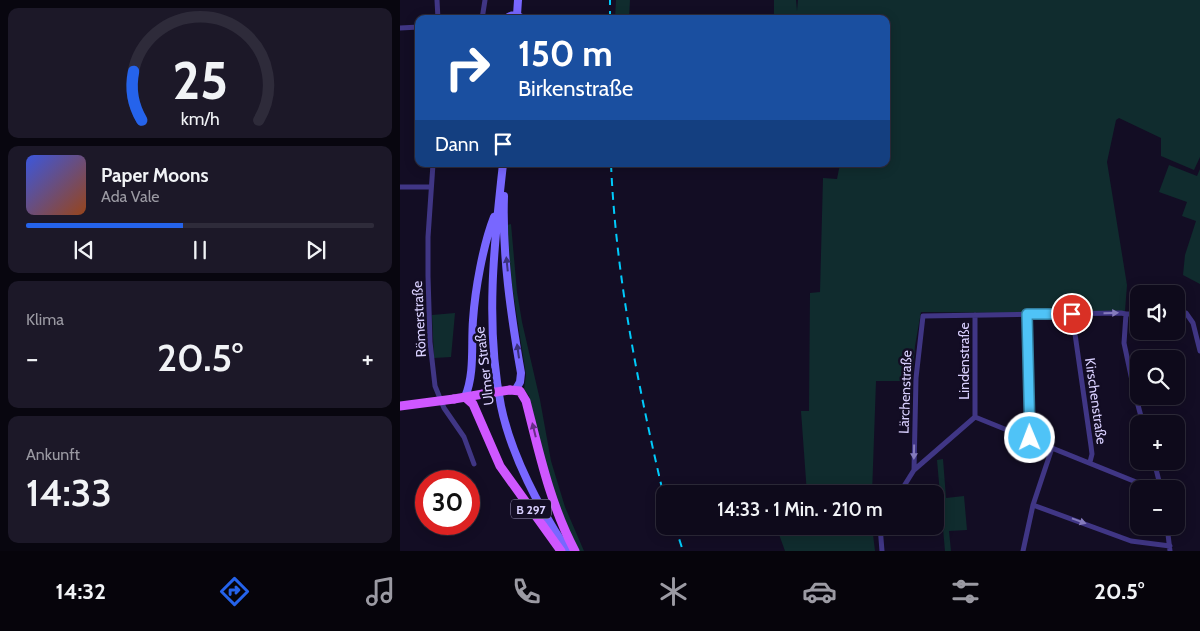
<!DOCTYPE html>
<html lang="de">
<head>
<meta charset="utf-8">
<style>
	:root { --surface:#0e0a1b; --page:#1c1828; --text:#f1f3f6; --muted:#9b9aa3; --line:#2e2b3a; --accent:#2563eb }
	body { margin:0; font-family:Cabin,sans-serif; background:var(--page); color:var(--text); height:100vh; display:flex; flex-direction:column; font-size:19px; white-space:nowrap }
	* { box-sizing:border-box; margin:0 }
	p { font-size:16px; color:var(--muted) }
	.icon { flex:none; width:28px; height:28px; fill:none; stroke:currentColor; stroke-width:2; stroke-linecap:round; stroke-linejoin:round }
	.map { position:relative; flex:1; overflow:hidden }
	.panel { display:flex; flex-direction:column; gap:8px; padding:8px; background:#08060f; width:400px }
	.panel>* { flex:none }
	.guide { position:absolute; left:15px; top:15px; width:475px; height:152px; border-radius:10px; box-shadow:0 2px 12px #0003,0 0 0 1px var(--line); background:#1a4fa0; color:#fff; overflow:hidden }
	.buttons { position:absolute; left:730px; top:285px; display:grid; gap:10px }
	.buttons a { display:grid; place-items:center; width:55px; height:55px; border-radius:10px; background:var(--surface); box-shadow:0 2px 12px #0003,0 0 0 1px var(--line); font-size:25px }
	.speed { position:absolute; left:15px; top:470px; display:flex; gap:10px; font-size:25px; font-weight:700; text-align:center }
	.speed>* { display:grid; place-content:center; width:65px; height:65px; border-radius:50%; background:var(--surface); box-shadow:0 2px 12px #0003,0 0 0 1px var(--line); line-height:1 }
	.speed .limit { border:8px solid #d22; background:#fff; color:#111 }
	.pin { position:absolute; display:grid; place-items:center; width:42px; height:42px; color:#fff; margin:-21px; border:2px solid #fff; border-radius:50%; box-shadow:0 1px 5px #0007 }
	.me { position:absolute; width:55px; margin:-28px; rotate:359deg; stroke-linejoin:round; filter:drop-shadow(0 0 4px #0008) }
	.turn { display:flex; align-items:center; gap:18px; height:105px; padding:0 20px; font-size:22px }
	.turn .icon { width:65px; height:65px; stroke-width:2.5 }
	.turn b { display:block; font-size:35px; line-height:42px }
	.then { display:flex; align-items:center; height:48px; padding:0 20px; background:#0003; gap:10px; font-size:19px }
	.big { font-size:38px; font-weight:600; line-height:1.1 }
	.panel .card { flex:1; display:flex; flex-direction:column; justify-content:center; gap:8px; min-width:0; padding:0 18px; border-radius:10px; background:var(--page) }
	.panel .dial { align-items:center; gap:0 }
	.dial svg { height:130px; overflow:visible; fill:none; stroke:var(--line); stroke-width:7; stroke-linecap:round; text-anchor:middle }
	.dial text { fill:var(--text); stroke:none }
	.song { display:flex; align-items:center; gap:15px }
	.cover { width:60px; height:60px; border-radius:8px; background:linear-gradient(135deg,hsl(230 70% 55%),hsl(20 70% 35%)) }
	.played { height:5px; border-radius:2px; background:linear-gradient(90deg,var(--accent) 45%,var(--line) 45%) }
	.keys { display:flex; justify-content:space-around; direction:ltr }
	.heat { display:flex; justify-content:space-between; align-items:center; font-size:28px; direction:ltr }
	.trip { position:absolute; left:256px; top:485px; width:288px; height:50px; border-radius:10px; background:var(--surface); box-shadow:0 2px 12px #0003,0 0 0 1px var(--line); font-weight:600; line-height:50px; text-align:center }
	.tab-bar { display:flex; height:80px; justify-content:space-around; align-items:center; background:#06040b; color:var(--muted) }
	.tab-bar .icon { width:35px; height:35px }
	.tab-bar .on { color:var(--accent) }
	.tab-bar b { font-size:22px; color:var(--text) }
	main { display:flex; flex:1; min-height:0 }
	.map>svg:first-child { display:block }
	.green { fill:#102c2e }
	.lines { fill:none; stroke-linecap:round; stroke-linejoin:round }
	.street { stroke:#403685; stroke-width:5 }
	.secondary { stroke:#7867ff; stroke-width:8 }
	.primary { stroke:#cf57ff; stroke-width:9 }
	.rail { stroke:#00cbfb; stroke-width:2; stroke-dasharray:8 6; stroke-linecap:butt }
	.primary-bridge { stroke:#cf57ff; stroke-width:9 }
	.oneway { fill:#3b317c }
	.oneway2 { fill:#857bbc }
	.oneway3 { fill:#682e87 }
	.route-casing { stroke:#337fa1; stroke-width:12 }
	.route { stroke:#4fc3f7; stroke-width:9 }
	.labels { text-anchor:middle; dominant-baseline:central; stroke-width:5; stroke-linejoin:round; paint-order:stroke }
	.shield { fill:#130d24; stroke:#9e96bd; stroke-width:1 }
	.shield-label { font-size:12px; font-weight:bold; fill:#d9d0ff }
	.street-label { font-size:14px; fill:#d9d0ff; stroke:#130d24 }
</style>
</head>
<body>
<main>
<section class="panel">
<div class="card dial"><svg viewBox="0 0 100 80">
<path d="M14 69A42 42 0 1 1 86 69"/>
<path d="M14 69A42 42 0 0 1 9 39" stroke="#2563eb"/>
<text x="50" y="56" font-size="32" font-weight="700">25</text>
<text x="50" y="72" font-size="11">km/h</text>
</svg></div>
<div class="card">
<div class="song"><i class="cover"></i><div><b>Paper Moons</b><p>Ada Vale</p></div></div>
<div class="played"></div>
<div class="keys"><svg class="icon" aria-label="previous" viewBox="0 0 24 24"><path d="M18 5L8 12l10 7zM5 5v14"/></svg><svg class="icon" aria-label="pause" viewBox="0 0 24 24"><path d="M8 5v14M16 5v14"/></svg><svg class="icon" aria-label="next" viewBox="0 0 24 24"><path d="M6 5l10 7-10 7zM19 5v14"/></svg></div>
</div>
<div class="card"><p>Klima</p>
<div class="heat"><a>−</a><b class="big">20.5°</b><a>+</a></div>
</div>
<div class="card"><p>Ankunft</p><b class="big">14:33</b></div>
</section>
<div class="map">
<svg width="800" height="551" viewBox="0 0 800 551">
	<rect width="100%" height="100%" fill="#130d24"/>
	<path class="green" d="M216,0H230L229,19H215Z
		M374,0H396L397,11L398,0H800V157L794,170L761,156V138L719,118L716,120L707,162L727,285L725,311L624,313L521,312L515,346L512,381H476L472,494H407L401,411H409L410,293L420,292L423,178L437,179L440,164H486V19H374Z
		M769,165L797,176L800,169V284L783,275L785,255L796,221L782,216L787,202L759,192Z
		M111,224L117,292L122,322L140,400L151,461L165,507L184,551H179L159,507L143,454L129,396L124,389L126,375L112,285L107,225Z
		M55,313L51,357L34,358L32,315Z
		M543,459L546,498L564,496L567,530L549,531L551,551H545L537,460Z
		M376,526H472L475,551H385Z"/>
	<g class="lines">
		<path class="street" d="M37,0L38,19
			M82,19L85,0
			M0,28L19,27
			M33,164L28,237V276L30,342L35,386L44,408L64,437L74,464
			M0,187H31
			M672,313L691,446L692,454L690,462
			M776,313H786L793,323L800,351
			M627,314L630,438
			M726,314L724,343L734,390L743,424
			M575,417L746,486L760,489
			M754,461L761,489
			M514,470L516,378L523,316L721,313L726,314H739
			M499,494L514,470L575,417V315
			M633,505L731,541L770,546
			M480,526L482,551
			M767,526L770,551
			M623,551L633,505L652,448"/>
		<path class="secondary" d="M117,15L118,0
			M106,19C111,14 117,14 123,19
			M103,164C94,244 85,326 101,406C111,455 140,510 168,551
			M104,196C102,254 111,316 121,373L120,382L116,389
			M65,397C75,373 71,345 73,320C75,290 83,245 94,217"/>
		<path class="primary" d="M110,390L120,391L126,401C139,452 150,504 175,551
			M65,397L73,404L100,466L161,551
			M54,399L83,394"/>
		<path class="rail" d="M210,19V0
			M211,164C216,278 239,391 265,501
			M275,526L283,551"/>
		<path class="primary-bridge" d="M83,394L110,390
			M0,406L54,399"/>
	</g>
	<defs><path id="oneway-solid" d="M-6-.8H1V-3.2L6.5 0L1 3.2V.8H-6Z" transform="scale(1.25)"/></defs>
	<g class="oneway">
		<use href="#oneway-solid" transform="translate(107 264) rotate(-96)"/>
		<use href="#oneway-solid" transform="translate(118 351) rotate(-98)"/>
	</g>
	<g class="oneway2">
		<use href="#oneway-solid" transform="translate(711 313) rotate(-1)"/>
		<use href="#oneway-solid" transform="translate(514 452) rotate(91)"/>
		<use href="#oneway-solid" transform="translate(679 521) rotate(20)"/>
	</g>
	<use class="oneway3" href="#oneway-solid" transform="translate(134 430) rotate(-104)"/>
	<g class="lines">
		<g class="route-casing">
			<path id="route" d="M630,438L627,314H672"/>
		</g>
		<use href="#route" class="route"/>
	</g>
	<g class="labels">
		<rect class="shield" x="111" y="499.5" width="40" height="19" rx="4"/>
		<g class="shield-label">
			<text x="131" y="509">B 297</text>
		</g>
		<g class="street-label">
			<text transform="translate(19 319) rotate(-93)">Römerstraße</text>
			<text transform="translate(564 361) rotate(-90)">Lindenstraße</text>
			<text transform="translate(84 366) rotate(-97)">Ulmer Straße</text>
			<text transform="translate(505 392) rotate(-88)">Lärchenstraße</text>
			<text transform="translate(696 401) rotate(82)">Kirschenstraße</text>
		</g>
	</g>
</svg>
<div class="buttons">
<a><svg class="icon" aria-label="sound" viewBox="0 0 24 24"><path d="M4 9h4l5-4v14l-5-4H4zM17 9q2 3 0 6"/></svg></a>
<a><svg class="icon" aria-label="search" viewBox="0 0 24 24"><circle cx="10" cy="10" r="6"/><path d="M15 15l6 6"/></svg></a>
<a>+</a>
<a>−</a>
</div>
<div class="speed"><div class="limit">30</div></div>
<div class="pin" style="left:672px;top:314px;background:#d93025"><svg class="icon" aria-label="arrive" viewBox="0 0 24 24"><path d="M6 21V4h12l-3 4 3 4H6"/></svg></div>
<svg class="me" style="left:630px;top:438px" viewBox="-20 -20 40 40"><circle r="17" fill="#4fc3f7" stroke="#fff" stroke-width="3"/><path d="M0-11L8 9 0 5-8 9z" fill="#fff"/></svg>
<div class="trip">14:33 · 1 Min. · 210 m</div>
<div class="guide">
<div class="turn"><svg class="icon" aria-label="right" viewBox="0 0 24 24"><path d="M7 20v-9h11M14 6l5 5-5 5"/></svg><div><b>150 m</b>Birkenstraße</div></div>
<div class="then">Dann<svg class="icon" aria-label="arrive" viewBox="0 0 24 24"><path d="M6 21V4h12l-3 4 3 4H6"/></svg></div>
</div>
</div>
</main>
<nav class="tab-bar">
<b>14:32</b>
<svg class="icon on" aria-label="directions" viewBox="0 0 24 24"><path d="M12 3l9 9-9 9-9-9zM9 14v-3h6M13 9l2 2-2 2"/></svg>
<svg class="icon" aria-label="music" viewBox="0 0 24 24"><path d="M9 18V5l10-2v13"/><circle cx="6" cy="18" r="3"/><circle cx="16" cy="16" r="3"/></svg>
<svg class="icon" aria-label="phone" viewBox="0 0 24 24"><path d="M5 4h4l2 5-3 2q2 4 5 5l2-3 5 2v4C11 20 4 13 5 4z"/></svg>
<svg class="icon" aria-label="climate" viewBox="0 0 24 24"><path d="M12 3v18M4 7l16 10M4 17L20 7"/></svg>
<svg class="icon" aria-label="car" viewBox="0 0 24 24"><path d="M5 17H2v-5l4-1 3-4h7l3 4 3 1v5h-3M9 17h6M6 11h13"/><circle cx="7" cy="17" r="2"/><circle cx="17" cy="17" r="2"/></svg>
<svg class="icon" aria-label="filters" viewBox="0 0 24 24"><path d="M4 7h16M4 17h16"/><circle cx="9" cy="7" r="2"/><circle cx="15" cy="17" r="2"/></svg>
<b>20.5°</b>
</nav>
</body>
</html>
